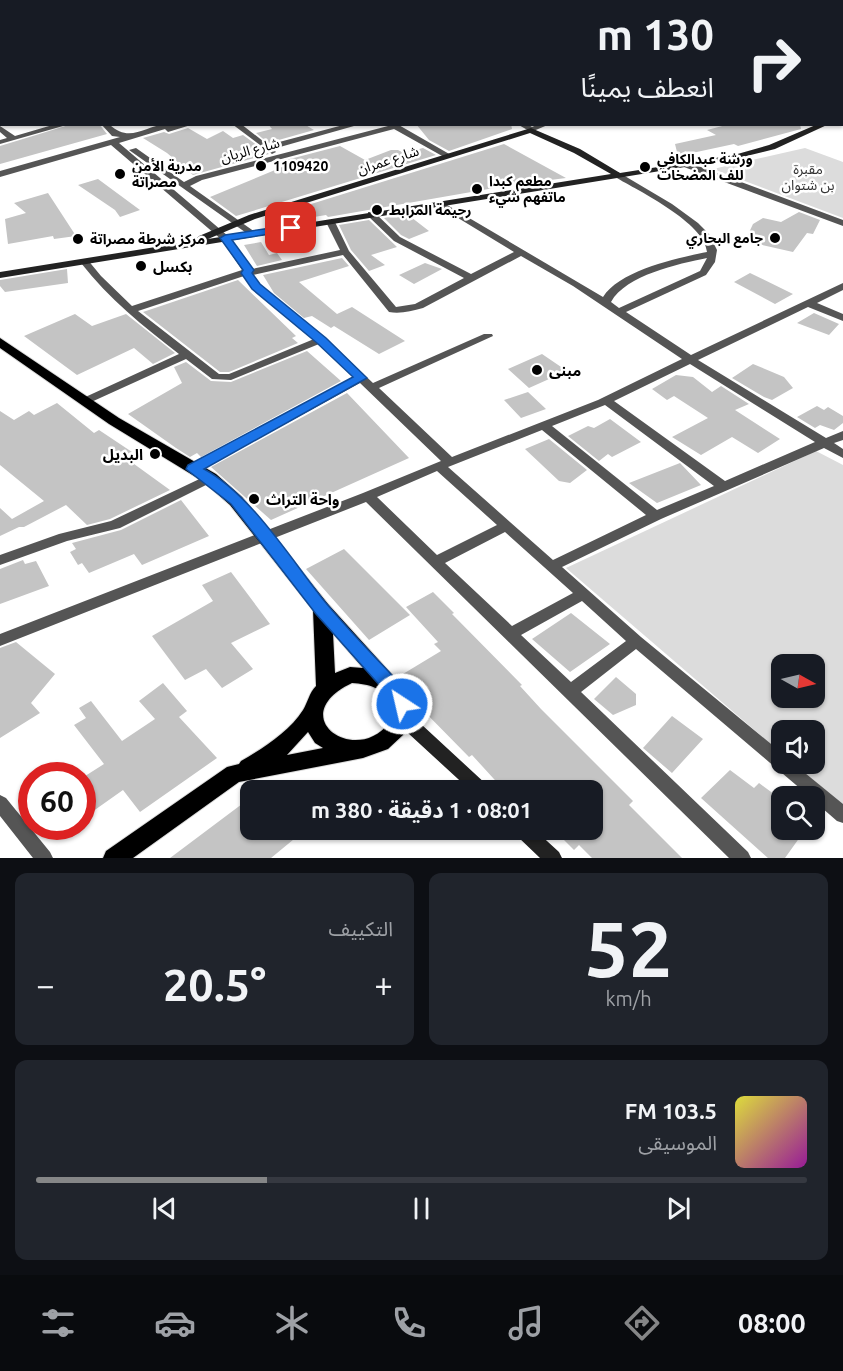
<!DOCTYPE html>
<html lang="ar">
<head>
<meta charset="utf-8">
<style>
	:root { --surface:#171b24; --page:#20242c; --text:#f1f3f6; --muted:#9ea1a6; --line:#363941; --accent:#858687 }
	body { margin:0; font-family:Ubuntu,"Noto Sans Arabic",sans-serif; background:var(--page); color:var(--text); direction:rtl; height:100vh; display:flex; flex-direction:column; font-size:22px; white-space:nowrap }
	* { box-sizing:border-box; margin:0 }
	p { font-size:20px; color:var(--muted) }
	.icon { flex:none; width:33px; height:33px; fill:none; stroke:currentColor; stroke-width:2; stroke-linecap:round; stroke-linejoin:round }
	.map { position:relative; height:858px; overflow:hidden; direction:ltr }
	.panel { display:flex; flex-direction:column; gap:15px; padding:15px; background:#0d0f14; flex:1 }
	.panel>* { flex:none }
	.hud { position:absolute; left:0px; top:0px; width:843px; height:126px; box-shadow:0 2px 4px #0004; direction:rtl; background:#171b24; color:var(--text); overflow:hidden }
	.needle { width:39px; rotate:98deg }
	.tools { position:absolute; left:771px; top:654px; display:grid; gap:12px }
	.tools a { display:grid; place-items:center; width:54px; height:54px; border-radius:12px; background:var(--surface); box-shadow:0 2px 4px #0004; font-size:30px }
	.speed { position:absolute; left:18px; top:762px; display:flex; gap:12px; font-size:30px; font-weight:700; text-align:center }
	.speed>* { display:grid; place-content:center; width:78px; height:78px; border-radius:50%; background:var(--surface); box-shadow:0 2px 4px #0004; line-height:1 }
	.speed .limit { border:9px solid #d22; background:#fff; color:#111 }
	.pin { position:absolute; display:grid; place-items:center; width:51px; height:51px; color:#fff; margin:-26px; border-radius:12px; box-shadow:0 3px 9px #0006 }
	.me { position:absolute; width:66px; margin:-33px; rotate:325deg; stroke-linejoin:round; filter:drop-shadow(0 0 4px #0008) }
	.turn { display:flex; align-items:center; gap:21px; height:126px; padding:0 30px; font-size:27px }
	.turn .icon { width:78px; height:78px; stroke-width:2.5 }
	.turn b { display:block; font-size:42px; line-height:51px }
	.big { font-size:45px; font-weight:700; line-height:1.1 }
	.panel .tile { flex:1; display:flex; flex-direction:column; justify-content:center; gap:9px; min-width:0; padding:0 21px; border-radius:12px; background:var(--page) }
	.panel .dial { align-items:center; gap:0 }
	.dial b { font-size:78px; line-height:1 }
	.song { display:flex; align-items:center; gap:18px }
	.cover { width:72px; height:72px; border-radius:9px; background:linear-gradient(135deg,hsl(60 70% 55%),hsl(300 70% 35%)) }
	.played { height:6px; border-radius:3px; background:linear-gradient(90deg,var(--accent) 30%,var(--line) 30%) }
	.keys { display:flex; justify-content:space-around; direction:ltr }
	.heat { display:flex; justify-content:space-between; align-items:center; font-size:33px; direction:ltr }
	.panel .tiles { flex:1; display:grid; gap:15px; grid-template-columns:1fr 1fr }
	.tile:last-child { grid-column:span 2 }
	.trip { position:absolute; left:240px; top:780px; width:363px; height:60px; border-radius:12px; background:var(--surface); box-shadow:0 2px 4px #0004; font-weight:700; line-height:60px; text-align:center; direction:rtl }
	.dock { display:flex; height:96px; justify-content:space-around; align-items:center; background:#090b0e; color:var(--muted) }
	.dock .icon { width:42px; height:42px }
	.dock .selected { color:var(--accent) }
	.dock b { font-size:27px; color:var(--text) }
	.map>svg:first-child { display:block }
	.green { fill:#dcdcdc; fill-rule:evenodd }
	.building { fill:#c4c4c4 }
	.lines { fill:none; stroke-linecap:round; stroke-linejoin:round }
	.primary-casing { stroke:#dbdbdb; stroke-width:2 }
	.lane { fill:#555; fill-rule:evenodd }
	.street { fill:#555; fill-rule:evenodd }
	.secondary { fill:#222; fill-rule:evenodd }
	.primary { fill:#000; fill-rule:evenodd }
	.route { fill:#1a73e8; stroke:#114b97; stroke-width:1.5 }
	.poi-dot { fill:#000; stroke:#fff; stroke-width:2 }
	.labels { text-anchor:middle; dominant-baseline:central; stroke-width:5; stroke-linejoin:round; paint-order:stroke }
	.far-street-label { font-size:14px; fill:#000; stroke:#fff }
	.far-poi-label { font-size:14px; font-weight:bold; fill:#000; stroke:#fff; text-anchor:start }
	.far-park-label { font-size:14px; fill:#333; stroke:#fff }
	.poi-label { font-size:15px; font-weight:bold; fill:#000; stroke:#fff; text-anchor:start }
</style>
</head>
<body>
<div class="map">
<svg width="843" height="858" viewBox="0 0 843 858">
	<rect width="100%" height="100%" fill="#fff"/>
	<path class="green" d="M805,148L843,162V218L713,169Z
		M816,451L843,465V805L794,764H814V730H782L781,753L566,568ZM782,664H814V698H782Z"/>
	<path class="building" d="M72,124H99L107,134L0,164V146Z
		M268,124H304L314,130L268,143L256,133L272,129Z
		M416,124H511L512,129L449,151L429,140Z
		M730,124H800L801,129L738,146L734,144L678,156L675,144L716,135L707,130Z
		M188,128L207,139L223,131L233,138L243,135L269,154L193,175L167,153L143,138L164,132L169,134Z
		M504,144L566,178L511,185L328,217L326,215L290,221L279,214Z
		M340,146L365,160L391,150H398L404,153L423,148L436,155L236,216L210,197L287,165L286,160Z
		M98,179L140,210L120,217L115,210L78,185Z
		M48,193L76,236L54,239L53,236L8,244L5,219L26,213L14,203Z
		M799,212L820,220L813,234L807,233L793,252L745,241L753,224L763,218L781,222Z
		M407,214L429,231L409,239L401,235L384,218Z
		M369,220L397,247L371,255L385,265L369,271L351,250L339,225Z
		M261,242L269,255L277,253L282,260L257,266L244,245Z
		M342,258L349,266L299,282L337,314L352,307L405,341L379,354L334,326L331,328L312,316L304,318L274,293L263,275Z
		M425,263L442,269L414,284L399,275Z
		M67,269L68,283L5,292L0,286V280Z
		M750,273L793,294L775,304L734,282Z
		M238,280L296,336L292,338L298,343L229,372H220L143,312Z
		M814,313L839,324L829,335L797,323Z
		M75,314L92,326L126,314L175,353L153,364L134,348L77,375L24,336Z
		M307,351L341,381L201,457L197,453L190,457L176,448L128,414L182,383L174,367L186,362L211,381L231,382Z
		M542,354L567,371L529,388L508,369Z
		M753,364L784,377L793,388L772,400L764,397L732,378Z
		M676,375L693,377L712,392L721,386L749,404L735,410L780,439L758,453L732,437L701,455L672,437L708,418L674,396L667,400L652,389Z
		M528,392L546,409L521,418L504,400Z
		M347,393L409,458L271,520L211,467Z
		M57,403L94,433L99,430L132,452L123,456L170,490L110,519L87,525L66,505L24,527H19L0,536V508L12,519L44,501L0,465V411L14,420L29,411L34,415Z
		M817,406L824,410L828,407L843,416V423L834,430L820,425L815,428L797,417Z
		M610,419L641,442L612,457L608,454L599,461L568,436L588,426L594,428Z
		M549,439L587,470L570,483L559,481L525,449Z
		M680,463L701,485L657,503L629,483Z
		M181,500L209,536L142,565L134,554L89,573L82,563L78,565L70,552L76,549L72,543L121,530Z
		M344,549L410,615L369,640L306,569Z
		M23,560L25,564L36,561L49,586L0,604V569Z
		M231,572L270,624L231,643L253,669L222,688L206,669L185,680L152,636L213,601L202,585Z
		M433,592L454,613L452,614L522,685L520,686L541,709L633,801L629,805L682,858H592L579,845L574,850L554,830H592V790H504L472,755L469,757L413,700L407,688L398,677L441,651L434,644L438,642L406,607Z
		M571,613L610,644L570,672L532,639Z
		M16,642L55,674L31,703L40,713L0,738V648Z
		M616,677L636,694V705L613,715L594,699Z
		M163,683L187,711L179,717L217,758L140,812L123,790L82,819V778L104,764L74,725L86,718L79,708L91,701L122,741L155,719L139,701Z
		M672,716L703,739L672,773L643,748Z
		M730,770L754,788L759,783L782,800V830H805L785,858H768L701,798Z
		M250,798V830H305L271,858H170Z"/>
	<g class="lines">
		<g class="primary-casing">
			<path id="primary" d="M450,0H458L459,2H451Z
				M465,0H474L475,2H466Z
				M842,99H843V105H842Z
				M842,114H843V120H842Z
				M0,338L119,418L216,474L242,497L328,604L405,689L412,704V714L403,735L388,749L363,758L239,782L133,858H103L106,851L227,767L239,764L241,761C262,749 289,732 303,710C308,702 309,693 316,686L313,610L230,505L204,482L109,424L0,348ZM333,633L363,668L350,667L335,673ZM352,683C368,684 385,688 392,704L389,723C355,767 283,716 352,683ZM308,732L315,743L323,748L287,755Z"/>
		</g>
		<path class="lane" d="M308,0H312L313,2H309Z
			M619,0H623L622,2H618Z"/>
		<path class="street" d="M27,0H39L23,2Z
			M48,0H54L55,2H49Z
			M121,0H128L130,2H122Z
			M199,0H205V2H199Z
			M2,3V7L0,8V4Z
			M0,20H2V24H0Z
			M0,49H2V54L0,53Z
			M0,72H2L0,77Z
			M0,91H2V95H0Z
			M0,109H2V113H0Z
			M56,124H70L0,144V140L7,138L0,132V126L15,136Z
			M101,124H109C130,144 143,126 167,124C177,124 184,124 194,124L168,132L165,129L119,143L228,236L252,269L340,250L326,222L328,220H334L349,251L396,307L415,304L464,278L394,241L368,216V212H374L400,237L471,274L514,252L435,204L442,202L603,297C620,270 678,258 707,252C705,223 639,191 615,177V173L618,172L672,204L698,223L709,234L717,250L715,262L706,275L626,312L691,355L843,283V290L817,303L843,314V321L808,307L698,360L826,438L843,431V440L834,443L843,449V458L824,448L661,519L562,567L641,637L782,753V764H794L843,804V823L837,821L814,801V796H809L636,649L581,692L748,852L751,858H729L366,502L0,646V634L363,493L441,461L360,383L197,472H189L187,469L189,466L354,377L319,344L231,380L212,379L186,359L89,403H81L79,401L81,399L179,354C143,326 109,299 81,263V259H87L101,276L132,306L242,270L222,240L111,145L0,177V171L120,137L112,136ZM343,255L389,312C401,314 411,311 423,308L521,256L573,286L682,359L598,400L452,457L379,388L493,336L492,334H484L373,383L325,338L260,285L253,275ZM707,258L700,271L619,308L611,302C626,275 678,264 707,258ZM244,276L252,289L314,339L229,374H219L138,311ZM690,364L815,442L725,481L614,401ZM605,405L714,486L657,510L552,426ZM542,430L646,515L553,560L448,467ZM437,471L497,525L437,555L377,497ZM505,532L573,593L512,626L445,563ZM582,601L626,641L571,682L521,635Z
			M232,124H241L268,145L347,124H361L273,149L276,152L272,154Z
			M387,124H397L451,155L444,157L394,129L202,180L190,186L255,232L257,234L252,237L129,150L136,148L184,182L196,176L388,126Z
			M517,124H527L532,127L539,124H550L531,132Z
			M684,163H690L843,220V226L684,167Z
			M210,474L216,478L214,481L120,528L67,541L0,565V555L59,534L111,521Z
			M0,795L6,798L50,852L53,858H33L0,816Z"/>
		<path class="secondary" d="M818,124H829L775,149L734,159L0,278V272L199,240L197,238L199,236L249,215L531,128L580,149L620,173L734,155L769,145ZM530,133L574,153L611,174L208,239L255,219Z
			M402,710L408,712L487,785L489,790H470L396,722L394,717L396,712Z
			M514,830H535L559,852L562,858H540L517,836Z"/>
		<use href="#primary" class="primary"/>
	</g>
	<path class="route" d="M291,225L295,226V230L232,240L254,270L252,273L260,284L326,338L367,378L204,469C252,495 292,561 326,603C351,633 378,660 404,688L411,704L408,710L402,712L396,710L390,697L316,614L231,504L186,469L188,465L353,377L317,343L252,289L241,273L243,270L220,238L225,235Z"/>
	<g class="poi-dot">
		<circle cx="261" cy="166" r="6"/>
		<circle cx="645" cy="167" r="6"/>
		<circle cx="120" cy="174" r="6"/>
		<circle cx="477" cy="189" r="6"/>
		<circle cx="377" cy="210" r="6"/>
		<circle cx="775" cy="238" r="6"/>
		<circle cx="78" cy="239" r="6"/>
		<circle cx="141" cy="266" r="6"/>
		<circle cx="537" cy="370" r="6"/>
		<circle cx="155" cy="454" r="6"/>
		<circle cx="254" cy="499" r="6"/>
	</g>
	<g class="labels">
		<g class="far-street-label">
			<text transform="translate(250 150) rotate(-15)">شارع الريان</text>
			<text transform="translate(388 160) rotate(-18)">شارع عمران</text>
		</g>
		<g class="far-poi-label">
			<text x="657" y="159">ورشة عبدالكافي<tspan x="657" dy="16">للف المضخات</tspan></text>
			<text x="132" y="166">مدرية الأمن<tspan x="132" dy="16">مصراتة</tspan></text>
			<text x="273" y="166">1109420</text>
			<text x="489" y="181">مطعم كبدا<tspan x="489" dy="16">ماتفهم شيء</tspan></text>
			<text x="389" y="210">رحيمة المرابط</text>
			<text x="763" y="238" text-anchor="end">جامع البحاري</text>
			<text x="90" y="239">مركز شرطة مصراتة</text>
		</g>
		<g class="far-park-label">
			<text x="808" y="169">مقبرة<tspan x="808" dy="16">بن شتوان</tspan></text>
		</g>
		<g class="poi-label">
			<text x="153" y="266">بكسل</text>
			<text x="549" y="370">مبنى</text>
			<text x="143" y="454" text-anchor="end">البديل</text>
			<text x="266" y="499">واحة التراث</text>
		</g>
	</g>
</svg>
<div class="tools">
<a><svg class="needle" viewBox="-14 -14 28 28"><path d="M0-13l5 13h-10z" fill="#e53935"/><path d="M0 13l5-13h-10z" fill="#9ea1a6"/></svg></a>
<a><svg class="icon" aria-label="sound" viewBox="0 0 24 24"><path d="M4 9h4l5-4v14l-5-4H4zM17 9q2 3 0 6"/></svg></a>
<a><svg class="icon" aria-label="search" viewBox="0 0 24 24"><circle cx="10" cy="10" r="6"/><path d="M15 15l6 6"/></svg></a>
</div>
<div class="speed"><div class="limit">60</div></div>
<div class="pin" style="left:291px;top:228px;background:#d93025"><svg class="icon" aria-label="arrive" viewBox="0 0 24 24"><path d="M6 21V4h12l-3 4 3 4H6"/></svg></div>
<svg class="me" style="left:402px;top:704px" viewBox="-20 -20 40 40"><circle r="17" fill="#1a73e8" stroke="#fff" stroke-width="3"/><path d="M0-11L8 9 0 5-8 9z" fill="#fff"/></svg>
<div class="trip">08:01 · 1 دقيقة · 380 m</div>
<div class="hud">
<div class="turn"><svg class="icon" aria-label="right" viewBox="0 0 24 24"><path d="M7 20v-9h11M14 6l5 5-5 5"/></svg><div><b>130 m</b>انعطف يمينًا</div></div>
</div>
</div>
<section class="panel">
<div class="tiles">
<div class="tile dial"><b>52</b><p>km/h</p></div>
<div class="tile"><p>التكييف</p>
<div class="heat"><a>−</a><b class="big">20.5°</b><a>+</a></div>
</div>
<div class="tile">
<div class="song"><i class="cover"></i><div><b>103.5 FM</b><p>الموسيقى</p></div></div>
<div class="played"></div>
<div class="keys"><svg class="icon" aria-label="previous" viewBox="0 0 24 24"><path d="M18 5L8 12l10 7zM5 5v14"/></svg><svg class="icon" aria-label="pause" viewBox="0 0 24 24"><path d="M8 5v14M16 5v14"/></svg><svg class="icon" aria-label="next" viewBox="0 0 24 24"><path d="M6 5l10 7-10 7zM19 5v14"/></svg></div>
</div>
</div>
</section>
<nav class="dock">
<b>08:00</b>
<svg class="icon selected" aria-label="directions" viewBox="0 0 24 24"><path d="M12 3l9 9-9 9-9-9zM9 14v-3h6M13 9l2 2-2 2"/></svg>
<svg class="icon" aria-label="music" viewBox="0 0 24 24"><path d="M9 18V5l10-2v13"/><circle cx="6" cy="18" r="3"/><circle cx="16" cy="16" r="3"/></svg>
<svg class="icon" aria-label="phone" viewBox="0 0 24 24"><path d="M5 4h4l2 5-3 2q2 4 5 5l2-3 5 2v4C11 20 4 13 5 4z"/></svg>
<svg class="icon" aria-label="climate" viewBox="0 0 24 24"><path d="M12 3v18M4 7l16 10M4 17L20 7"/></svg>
<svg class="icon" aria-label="car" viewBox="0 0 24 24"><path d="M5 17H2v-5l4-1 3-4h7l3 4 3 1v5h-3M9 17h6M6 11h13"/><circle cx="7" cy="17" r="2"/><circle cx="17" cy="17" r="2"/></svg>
<svg class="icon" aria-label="filters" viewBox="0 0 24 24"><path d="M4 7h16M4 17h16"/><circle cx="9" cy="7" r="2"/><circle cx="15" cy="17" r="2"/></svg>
</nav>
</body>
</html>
